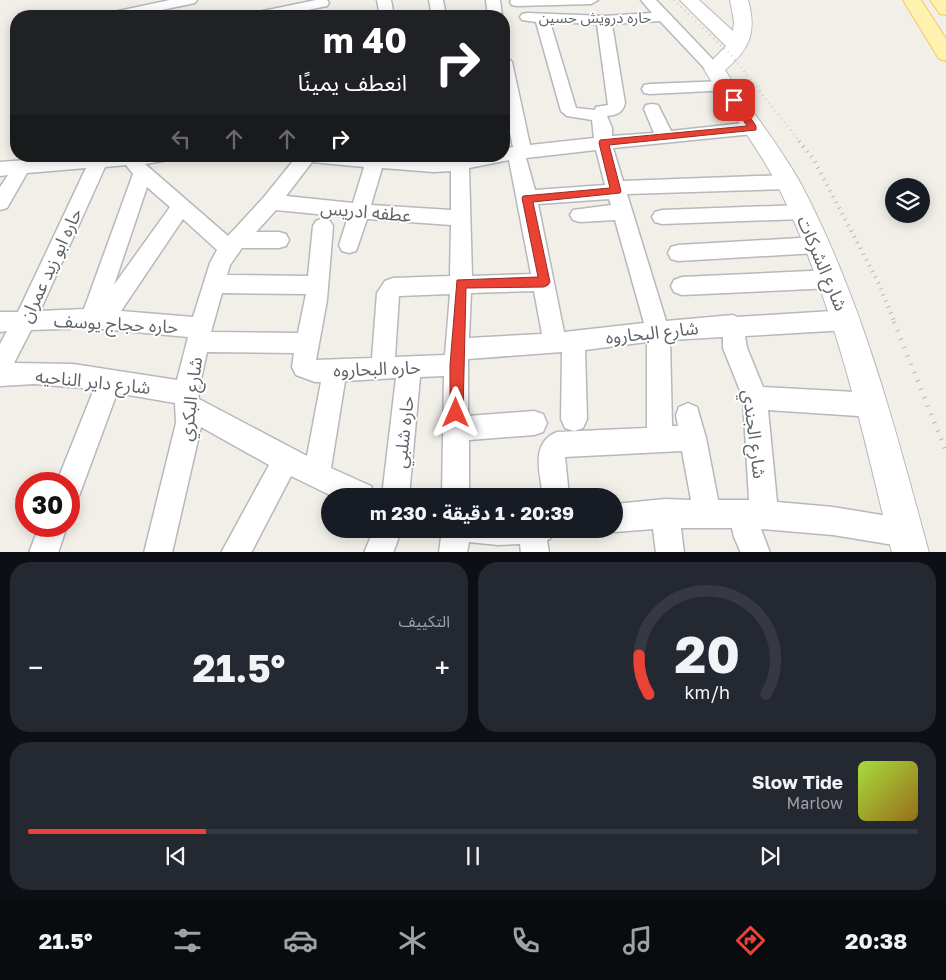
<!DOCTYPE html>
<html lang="ar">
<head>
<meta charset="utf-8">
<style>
	:root { --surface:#171b24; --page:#242831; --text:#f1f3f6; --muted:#9ea1a6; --line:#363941; --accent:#ea4335 }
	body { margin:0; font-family:"Golos Text","Noto Sans Arabic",sans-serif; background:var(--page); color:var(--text); direction:rtl; height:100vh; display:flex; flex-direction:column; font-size:19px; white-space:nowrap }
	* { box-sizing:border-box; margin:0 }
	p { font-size:16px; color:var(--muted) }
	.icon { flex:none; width:28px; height:28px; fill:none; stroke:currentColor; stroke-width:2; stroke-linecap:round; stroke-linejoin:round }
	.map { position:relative; height:552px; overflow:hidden; direction:ltr }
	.sheet { display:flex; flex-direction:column; gap:10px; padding:10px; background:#0d0f14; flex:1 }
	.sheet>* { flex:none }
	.top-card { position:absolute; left:10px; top:10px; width:500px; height:152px; border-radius:20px; box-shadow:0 2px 12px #0003; direction:rtl; background:#202124; color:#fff; overflow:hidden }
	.tools { position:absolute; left:885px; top:178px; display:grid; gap:10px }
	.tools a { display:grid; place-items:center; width:45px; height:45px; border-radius:50%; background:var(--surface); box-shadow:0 2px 12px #0003; font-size:25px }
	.speed { position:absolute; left:15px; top:472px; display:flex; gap:10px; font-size:25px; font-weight:700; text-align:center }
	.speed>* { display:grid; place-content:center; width:65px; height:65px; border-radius:50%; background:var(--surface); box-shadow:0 2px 12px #0003; line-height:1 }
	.speed .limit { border:8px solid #d22; background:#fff; color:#111 }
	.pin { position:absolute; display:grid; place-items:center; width:42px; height:42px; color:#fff; margin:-21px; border-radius:10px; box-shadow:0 2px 8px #0006 }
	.me { position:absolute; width:55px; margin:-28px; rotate:0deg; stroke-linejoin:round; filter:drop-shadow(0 0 4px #0008) }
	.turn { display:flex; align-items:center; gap:18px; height:105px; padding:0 20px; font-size:22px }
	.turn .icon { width:65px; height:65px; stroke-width:2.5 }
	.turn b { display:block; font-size:35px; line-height:42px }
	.lanes { display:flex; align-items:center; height:48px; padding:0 20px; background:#0003; justify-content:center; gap:25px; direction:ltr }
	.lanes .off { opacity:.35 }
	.big { font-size:38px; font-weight:700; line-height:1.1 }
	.sheet .widget { flex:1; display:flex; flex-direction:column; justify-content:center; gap:8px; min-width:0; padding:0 18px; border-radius:20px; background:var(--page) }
	.sheet .dial { align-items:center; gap:0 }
	.dial svg { height:130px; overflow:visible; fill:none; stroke:var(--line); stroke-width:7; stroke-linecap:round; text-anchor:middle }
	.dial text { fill:var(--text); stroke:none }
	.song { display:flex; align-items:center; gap:15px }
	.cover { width:60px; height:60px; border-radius:8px; background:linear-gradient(135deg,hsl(80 70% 55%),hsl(40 70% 35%)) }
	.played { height:5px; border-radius:2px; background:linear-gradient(90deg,var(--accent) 20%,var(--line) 20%) }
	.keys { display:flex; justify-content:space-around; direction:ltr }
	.heat { display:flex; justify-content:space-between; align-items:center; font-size:28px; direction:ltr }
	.sheet .tiles { flex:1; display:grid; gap:10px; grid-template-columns:1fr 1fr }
	.widget:last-child { grid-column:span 2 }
	.trip { position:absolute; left:321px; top:488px; width:302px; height:50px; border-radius:25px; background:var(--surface); box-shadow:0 2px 12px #0003; font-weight:700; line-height:50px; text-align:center; direction:rtl }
	.tab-bar { display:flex; height:80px; justify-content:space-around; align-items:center; background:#090b0e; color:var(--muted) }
	.tab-bar .icon { width:35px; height:35px }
	.tab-bar .active { color:var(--accent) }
	.tab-bar b { font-size:22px; color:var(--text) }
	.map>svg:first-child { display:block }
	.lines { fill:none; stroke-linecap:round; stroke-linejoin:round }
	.street-casing { stroke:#b5b8bc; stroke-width:3 }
	.secondary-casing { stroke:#b6babf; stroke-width:2 }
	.primary-casing { stroke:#f2c960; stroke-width:2 }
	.street { fill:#fff; fill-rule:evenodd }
	.secondary { fill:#fff; fill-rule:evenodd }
	.primary { fill:#fff2af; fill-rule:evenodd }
	.rail-far2 { stroke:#b6b7b8; stroke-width:2.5; stroke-dasharray:0.5 4.5; stroke-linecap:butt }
	.rail-far1 { stroke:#b6b7b8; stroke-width:4; stroke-dasharray:1 5.5; stroke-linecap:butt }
	.rail { stroke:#b6b7b8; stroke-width:4.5; stroke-dasharray:1 8; stroke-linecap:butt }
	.route { fill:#ea4335; stroke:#982c22 }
	.labels { text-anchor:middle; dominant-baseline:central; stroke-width:4; stroke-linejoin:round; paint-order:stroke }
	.far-street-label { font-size:15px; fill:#5f6368; stroke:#fff }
	.street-label { font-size:18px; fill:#5f6368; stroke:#fff }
</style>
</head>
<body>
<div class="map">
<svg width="946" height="553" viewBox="0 0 946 553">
	<rect width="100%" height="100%" fill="#f1efe8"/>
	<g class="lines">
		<g class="street-casing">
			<path id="street" d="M170,0H197L195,3L133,16H107L109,13Z
				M316,0H327L329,3L327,6L278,16H251L253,13L258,12Z
				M377,0H391L394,16H380Z
				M429,0H443L446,16H432Z
				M486,0H500L502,16H488Z
				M511,0H598L591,4L517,6L512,5L510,2Z
				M641,0H656L722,69L720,72H708L660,21L612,24L625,103C623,113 616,115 607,116L612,128V136L654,133L644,109L646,105L652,104L658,105L671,131L753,122L759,124L762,128L759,132L753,134L613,148L623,181L788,175L795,177L797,182L795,187L788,189L627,194L666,321L733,315L737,317L847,310L855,313L858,320L855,327L847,330L745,336L747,348L763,387L873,393L882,397L885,405L882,413L873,417L768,410L777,502L833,507L906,519L916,523L920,533L916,543L906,547L833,535L761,529L770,553H741L734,537L732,528H681L684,553H656L653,529L615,532L607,529H615V504L665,499L691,500L682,451L565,457L569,496H543C540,473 530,443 557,432L647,428V342L585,350L587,419L583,428L574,431L565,428L561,419L562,352L468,359V416L534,411L543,414L547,423L543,432L534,435L469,440V496H442L444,376L420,377L409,496H382L396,378L345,381L331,468L371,486L374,496H332L291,476L251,553H221L269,465L201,427L172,553H144L176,423L175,403L117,393L79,496L69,499V484H56L94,389L35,384L0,386V344L7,331L0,332V312H18L86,168L27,173L7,208L0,210V187L8,175L0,176V162L80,156H172L169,160L145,164L228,236L264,197L297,156L451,158V156H504V149L513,147L504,104V57L509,59L512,62L530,145L594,138L592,120L567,116L561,111L536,22L522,20L520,17L522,14L527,13L604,16L652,13ZM550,22L597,24L608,105L596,107L595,110L576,108ZM596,150L605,185L535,190L526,158ZM509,160L531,274L472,276L469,168ZM312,162L364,167L353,203L286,196ZM126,165L133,174L84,309L40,311L105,167ZM382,168L434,172L451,171V210L371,205ZM147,187L170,207L114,285ZM609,199L611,205L573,210L570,215L573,220L580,222L615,220L644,323L564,332L538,204ZM276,210L348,217L339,245L342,251L349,253L356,251L367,219L451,225L450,276L393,278L385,281L377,293L372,358L316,360L327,300L333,226L330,221L323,218L316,221L313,226L308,276L227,275L230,265L242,248H279L286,246L289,240L286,234L279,232H256ZM183,219L217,250L210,263L193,317L121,311ZM534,291L542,334L469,338L471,293ZM222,293L306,294L298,333L211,332ZM450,294L445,355L395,357L399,296ZM92,328L188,337L177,380L73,364L14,363L31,330ZM723,337V348L743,398L749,500H718L706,438L697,407L688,403L679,407L676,415L678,426H672L670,340ZM207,352L294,353L292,367L296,375L315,382H321L307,456L199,399L198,393Z
				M724,81L730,82L732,86L730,90L650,94L644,93L642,89L644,85L650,84Z
				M802,205L809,207L812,212L809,217L802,219L662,224L655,222L652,217L655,212L662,210Z
				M817,237L824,239L827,245L824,251L817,253L678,261L671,259L668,253L671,247L678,245Z
				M832,270L840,273L843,279L840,285L832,288L682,295L674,292L671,286L674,280L682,277Z
				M39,526H67L58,553H29Z
				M374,529H402L393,553H364Z
				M442,529H554L550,539L547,540L549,553H521L520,544L498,545L469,542L467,553H439Z"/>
		</g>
		<g class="secondary-casing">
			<path id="secondary" d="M680,0H699L733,31L734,21L730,0H748C757,32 750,49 725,70C749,109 779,144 801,184C862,300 895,427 929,553H892C862,427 834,301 777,184C756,144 727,108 704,69L726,46Z"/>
		</g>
		<g class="primary-casing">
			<path id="primary" d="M903,0H921L946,39V61L939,59Z
				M930,0H946V15L940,14Z"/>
		</g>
		<use href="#street" class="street"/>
		<use href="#secondary" class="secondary"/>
		<use href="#primary" class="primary"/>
		<path class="rail-far2" d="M674,0L731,55L800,142"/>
		<path class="rail-far1" d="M799,141L814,160L879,284L895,323"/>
		<path class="rail" d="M894,322L946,451"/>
	</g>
	<path class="route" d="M734,97L737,98L756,126V130L609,145L621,191L620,193L533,202L550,282L548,285L544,287L466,288L463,413L461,418L456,420L452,418L450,413V365L457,280L538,277L522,198L523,196L610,188L599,143L600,140L747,126L730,100Z"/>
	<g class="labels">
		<g class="far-street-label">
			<text x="595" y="17">حاره درويش حسين</text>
		</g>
		<g class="street-label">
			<text transform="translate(366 211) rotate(5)">عطفه ادريس</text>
			<text transform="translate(823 263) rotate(67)">شارع الشركات</text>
			<text transform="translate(50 265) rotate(-65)">حاره ابو زيد عمران</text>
			<text transform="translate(116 323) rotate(3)">حاره حجاج يوسف</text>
			<text transform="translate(652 332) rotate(-6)">شارع البحاروه</text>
			<text transform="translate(377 368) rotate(-2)">حاره البحاروه</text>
			<text transform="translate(93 381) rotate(6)">شارع داير الناحيه</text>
			<text transform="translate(190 399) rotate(-83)">شارع البكري</text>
			<text transform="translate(403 432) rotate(-84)">حاره شلبي</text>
			<text transform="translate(755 434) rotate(83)">شارع الجندي</text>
		</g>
	</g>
</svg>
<div class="tools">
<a><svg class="icon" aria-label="layers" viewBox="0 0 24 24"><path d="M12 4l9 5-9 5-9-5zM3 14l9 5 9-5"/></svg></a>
</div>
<div class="speed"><div class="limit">30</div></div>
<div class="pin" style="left:734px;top:100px;background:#d93025"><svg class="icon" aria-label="arrive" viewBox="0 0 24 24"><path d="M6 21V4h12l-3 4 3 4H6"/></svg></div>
<svg class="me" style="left:456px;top:413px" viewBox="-20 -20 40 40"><path d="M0-17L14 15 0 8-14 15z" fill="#ea4335" stroke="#fff" stroke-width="4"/></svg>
<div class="trip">20:39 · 1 دقيقة · 230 m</div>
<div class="top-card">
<div class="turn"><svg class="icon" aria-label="right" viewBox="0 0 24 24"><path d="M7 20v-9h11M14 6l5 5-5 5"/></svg><div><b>40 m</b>انعطف يمينًا</div></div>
<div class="lanes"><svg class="icon off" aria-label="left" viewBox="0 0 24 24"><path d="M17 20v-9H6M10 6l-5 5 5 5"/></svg><svg class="icon off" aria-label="ahead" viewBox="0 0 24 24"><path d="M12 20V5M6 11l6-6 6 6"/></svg><svg class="icon off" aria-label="ahead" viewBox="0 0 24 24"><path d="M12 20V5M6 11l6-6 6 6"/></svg><svg class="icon" aria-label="right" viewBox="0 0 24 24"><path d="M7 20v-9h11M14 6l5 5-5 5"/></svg></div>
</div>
</div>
<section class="sheet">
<div class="tiles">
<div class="widget dial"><svg viewBox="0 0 100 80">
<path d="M14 69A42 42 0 1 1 86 69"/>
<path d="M14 69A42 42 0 0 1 8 45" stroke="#ea4335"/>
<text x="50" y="56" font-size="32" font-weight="700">20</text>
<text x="50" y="72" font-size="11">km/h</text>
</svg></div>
<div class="widget"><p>التكييف</p>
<div class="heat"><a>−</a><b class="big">21.5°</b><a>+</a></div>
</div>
<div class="widget">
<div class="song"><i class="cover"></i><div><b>Slow Tide</b><p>Marlow</p></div></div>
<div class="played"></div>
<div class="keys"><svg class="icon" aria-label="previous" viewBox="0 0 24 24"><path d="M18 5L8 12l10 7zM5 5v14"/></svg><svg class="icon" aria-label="pause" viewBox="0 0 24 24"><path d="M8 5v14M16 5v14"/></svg><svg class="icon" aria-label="next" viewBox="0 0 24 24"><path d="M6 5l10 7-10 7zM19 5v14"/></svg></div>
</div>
</div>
</section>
<nav class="tab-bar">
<b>20:38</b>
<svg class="icon active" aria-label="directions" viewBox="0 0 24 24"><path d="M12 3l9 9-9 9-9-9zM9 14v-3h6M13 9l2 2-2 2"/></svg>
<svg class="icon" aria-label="music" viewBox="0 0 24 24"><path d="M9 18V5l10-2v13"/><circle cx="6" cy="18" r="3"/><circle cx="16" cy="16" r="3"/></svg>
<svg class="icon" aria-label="phone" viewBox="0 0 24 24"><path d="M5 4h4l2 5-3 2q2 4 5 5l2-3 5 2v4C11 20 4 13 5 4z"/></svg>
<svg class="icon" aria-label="climate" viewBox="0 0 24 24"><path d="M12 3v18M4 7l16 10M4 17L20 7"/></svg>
<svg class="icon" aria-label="car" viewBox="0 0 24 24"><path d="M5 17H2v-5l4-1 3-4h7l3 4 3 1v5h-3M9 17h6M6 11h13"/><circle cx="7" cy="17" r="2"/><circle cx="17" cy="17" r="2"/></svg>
<svg class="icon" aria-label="filters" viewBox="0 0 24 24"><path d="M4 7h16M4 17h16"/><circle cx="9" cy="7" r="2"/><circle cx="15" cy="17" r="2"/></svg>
<b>21.5°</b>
</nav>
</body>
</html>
